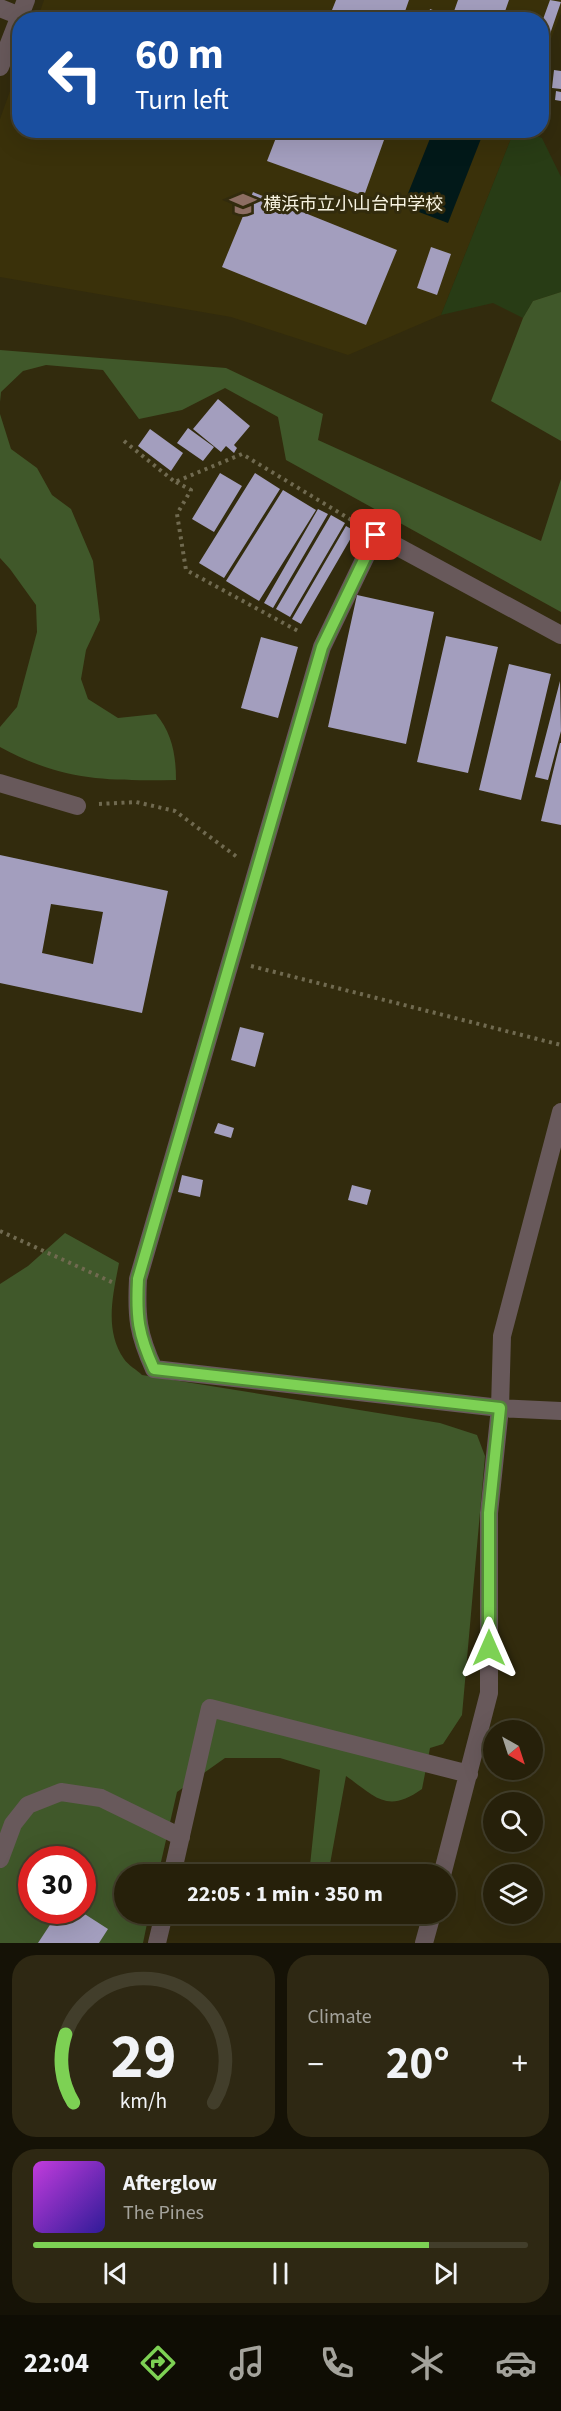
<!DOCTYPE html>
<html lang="en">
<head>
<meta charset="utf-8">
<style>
	:root { --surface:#26200a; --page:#2e2813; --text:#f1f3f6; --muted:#a4a39c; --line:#423e2b; --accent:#7dd154 }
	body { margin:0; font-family:"Source Sans 3","Noto Sans JP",sans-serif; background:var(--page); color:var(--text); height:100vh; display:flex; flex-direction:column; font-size:22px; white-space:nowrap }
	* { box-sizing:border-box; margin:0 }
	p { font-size:20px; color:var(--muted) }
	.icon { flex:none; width:33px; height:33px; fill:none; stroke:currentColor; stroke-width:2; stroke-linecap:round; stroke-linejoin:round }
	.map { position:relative; height:1943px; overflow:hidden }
	.sheet { display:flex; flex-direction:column; gap:12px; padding:12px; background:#151206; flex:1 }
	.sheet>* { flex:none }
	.guide { position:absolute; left:12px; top:12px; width:537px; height:126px; border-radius:24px; box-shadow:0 6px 24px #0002,0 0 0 2px var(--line); background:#1a4fa0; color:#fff; overflow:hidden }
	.needle { width:39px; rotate:141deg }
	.buttons { position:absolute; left:483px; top:1720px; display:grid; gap:12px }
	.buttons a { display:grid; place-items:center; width:60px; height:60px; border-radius:50%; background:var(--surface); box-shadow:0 6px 24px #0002,0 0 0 2px var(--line); font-size:30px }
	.speed { position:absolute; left:18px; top:1846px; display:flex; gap:12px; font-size:30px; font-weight:700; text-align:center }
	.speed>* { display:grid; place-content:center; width:78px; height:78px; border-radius:50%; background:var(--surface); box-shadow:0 6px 24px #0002,0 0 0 2px var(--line); line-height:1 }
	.speed .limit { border:9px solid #d22; background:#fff; color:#111 }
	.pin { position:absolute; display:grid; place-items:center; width:51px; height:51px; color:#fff; margin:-26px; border-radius:12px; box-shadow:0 3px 9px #0006 }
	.me { position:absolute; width:66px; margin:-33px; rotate:0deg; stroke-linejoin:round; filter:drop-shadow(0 0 4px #0008) }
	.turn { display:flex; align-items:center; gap:21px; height:126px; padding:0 24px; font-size:27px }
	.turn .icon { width:78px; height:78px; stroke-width:2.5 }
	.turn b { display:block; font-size:42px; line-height:51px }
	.big { font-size:45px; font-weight:700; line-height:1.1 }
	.sheet .tile { flex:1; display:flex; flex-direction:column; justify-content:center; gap:9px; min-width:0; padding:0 21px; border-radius:24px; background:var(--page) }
	.sheet .dial { align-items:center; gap:0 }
	.dial svg { height:156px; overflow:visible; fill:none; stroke:var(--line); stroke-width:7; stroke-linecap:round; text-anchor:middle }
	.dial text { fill:var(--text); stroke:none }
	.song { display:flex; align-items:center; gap:18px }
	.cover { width:72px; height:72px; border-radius:9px; background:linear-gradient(135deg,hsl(290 70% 55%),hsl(250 70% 35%)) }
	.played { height:6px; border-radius:3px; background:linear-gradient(90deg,var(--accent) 80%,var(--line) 80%) }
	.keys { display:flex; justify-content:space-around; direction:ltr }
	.heat { display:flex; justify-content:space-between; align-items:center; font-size:33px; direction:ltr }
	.sheet .tiles { flex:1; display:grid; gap:12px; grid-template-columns:1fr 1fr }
	.tile:last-child { grid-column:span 2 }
	.trip { position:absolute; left:114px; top:1864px; width:342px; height:60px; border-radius:30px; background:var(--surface); box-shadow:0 6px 24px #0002,0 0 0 2px var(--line); font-weight:700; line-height:60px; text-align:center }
	.tabs { display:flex; height:96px; justify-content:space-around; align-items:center; background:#0f0d04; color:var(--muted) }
	.tabs .icon { width:42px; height:42px }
	.tabs .on { color:var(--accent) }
	.tabs b { font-size:27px; color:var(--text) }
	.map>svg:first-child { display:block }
	.built { fill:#3a310a }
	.green { fill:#283c15 }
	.forest { fill:#40582a; fill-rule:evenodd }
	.water { fill:#021919 }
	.building { fill:#a39ebe; fill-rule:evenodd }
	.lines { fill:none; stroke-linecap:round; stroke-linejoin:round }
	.path { stroke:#706a50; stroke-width:4; stroke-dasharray:3 4.5; stroke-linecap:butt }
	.minor { stroke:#68595b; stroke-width:18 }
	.route-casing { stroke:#518837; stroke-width:15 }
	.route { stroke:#7dd154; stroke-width:10 }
	.labels { text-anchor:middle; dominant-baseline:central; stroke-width:6; stroke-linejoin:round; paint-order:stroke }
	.poi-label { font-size:18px; fill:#f8f4e2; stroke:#322b0d; text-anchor:start }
</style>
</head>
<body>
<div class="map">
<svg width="561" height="1943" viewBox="0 0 561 1943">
	<rect width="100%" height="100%" fill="#322b0d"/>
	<path class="built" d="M44,0H561V13L542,62V20H37Z
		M19,66L20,130L514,131L441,315L348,355L231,317L0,277V119Z"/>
	<path class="green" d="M514,131H521L542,138L561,177V292L533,301L523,318L493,303L441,315Z"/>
	<path class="forest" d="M561,292V441L491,401L523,318L533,301Z
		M0,350L226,368L323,414L318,440L541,541L561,479V612L286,460L278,417L225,388L182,410L139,419L103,370L46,365L23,371L1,392L0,402Z
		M0,414L11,449L37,468L52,495L71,509L93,561L100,620L86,650L81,679L88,699L118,718L156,714C172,733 176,755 176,780C108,781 62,781 0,747V727L17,707L37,632L36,605L10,569L0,558Z
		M65,1233L119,1263C113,1295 104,1330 124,1359C128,1365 137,1370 142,1375L440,1423L477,1435L485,1456L462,1715L443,1744L430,1748L422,1789C387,1814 376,1797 346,1776L328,1875H309L320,1770L280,1758H225L177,1792L158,1875H124V1914H149L143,1943H0V1284L28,1266ZM32,1860H82V1911H32Z"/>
	<path class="water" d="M433,131H484L448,223L403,206Z"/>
	<path class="building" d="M336,0H409L402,20H328Z
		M458,0H509L502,20H427L430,9L452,17Z
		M550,0L561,2L549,37L542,34V22Z
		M554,70L561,71V89L552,88Z
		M556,91L561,92V101L555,100Z
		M279,130H359L384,140L364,196L267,161Z
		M253,192L397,250L366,325L222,267Z
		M431,247L451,254L437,295L417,288Z
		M218,399L250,426L234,445L237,448L234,453L226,446L221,452L193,429Z
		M188,428L214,447L203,461L177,443Z
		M150,429L183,453L171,471L138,446Z
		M220,473L242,486L214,532L192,519Z
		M255,473L280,489L224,578L199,563Z
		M283,490L316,510L259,601L226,581Z
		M318,509L328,514L273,608L264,603Z
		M331,515L345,523L290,617L276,609Z
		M346,526L355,531L301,624L292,619Z
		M357,595L434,612L406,744L328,727Z
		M446,636L498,647L468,773L417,762Z
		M261,637L298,647L278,718L241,708Z
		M509,664L551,674L521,800L479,790Z
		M560,681L561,731L548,780L535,777Z
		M560,743H561V825L541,821Z
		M0,855L168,891L142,1013L0,983ZM51,904L103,912L93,964L42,953Z
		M240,1027L264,1033L255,1067L231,1060Z
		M218,1123L234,1128L231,1138L214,1133Z
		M182,1175L203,1180L200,1197L178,1192Z
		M352,1185L371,1190L367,1205L348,1200Z
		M59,1911H80L108,1929L99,1943H38Z"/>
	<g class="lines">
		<path class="path" d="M124,441L175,482L242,454L358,524
			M176,482L191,490L177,514L186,570L298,631
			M99,804L136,802L175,811L237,857
			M251,966L561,1045
			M0,1231L116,1284"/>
		<path class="minor" d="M0,8L20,16
			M0,67L26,0
			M561,635L376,535L322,647L138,1279C136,1317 138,1334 154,1369L500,1408L561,1411
			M0,783L77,806
			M0,1859L13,1824L28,1805L61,1792L101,1798L181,1837
			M172,1875L210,1708L469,1774
			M442,1875L489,1693V1513L500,1408L502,1336L561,1112
			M157,1943L164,1914
			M424,1943L432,1914"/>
	</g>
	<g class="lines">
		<g class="route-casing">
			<path id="route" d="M376,535L322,647L138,1279C136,1317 138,1334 154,1369L500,1408L489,1513V1648"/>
		</g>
		<use href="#route" class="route"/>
	</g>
	<defs>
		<g id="school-bare" transform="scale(2.07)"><path d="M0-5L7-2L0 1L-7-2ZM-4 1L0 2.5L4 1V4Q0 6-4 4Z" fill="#8d6e63" stroke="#322b0d" stroke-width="2.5" paint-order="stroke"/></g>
	</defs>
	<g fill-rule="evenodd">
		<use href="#school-bare" x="243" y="204"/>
	</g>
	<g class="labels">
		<g class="poi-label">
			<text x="263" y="204">横浜市立小山台中学校</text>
		</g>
	</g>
</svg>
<div class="buttons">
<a><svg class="needle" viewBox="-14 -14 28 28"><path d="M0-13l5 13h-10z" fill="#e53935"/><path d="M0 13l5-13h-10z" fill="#a4a39c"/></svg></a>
<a><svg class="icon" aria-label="search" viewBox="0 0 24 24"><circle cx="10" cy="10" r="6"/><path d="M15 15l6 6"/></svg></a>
<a><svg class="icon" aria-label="layers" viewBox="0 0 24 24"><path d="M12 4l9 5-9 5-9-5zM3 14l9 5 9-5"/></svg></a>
</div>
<div class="speed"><div class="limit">30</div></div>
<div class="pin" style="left:376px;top:535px;background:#d93025"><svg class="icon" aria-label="arrive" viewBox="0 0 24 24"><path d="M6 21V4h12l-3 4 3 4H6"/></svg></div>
<svg class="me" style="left:489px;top:1648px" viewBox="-20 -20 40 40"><path d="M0-17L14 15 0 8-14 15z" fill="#7dd154" stroke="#fff" stroke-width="4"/></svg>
<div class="trip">22:05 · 1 min · 350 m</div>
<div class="guide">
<div class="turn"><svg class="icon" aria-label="left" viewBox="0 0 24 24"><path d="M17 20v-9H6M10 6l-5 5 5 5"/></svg><div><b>60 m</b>Turn left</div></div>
</div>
</div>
<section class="sheet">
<div class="tiles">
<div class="tile dial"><svg viewBox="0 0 100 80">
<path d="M14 69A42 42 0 1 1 86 69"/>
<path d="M14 69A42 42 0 0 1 10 34" stroke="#7dd154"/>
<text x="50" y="56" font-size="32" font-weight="700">29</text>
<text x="50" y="72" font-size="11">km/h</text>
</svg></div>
<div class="tile"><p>Climate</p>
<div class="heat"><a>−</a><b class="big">20°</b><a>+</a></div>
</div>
<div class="tile">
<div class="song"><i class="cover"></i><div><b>Afterglow</b><p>The Pines</p></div></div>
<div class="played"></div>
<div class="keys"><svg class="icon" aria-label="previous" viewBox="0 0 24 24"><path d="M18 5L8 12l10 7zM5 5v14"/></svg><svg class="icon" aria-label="pause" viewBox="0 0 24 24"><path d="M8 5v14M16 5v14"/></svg><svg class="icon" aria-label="next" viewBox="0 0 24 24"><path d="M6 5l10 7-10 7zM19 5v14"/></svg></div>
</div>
</div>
</section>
<nav class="tabs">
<b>22:04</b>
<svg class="icon on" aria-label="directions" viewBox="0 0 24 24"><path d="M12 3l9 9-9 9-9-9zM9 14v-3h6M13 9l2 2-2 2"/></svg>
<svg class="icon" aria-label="music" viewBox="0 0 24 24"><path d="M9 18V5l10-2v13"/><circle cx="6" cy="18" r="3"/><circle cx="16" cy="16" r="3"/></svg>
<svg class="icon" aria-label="phone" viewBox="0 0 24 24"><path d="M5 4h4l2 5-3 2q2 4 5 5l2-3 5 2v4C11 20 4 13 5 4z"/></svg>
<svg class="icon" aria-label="climate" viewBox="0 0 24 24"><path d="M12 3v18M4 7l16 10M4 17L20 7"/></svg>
<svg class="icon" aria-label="car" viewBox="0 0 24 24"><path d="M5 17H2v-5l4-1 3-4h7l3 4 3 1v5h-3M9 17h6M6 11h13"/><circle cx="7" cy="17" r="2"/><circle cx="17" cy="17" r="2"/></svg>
</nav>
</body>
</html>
